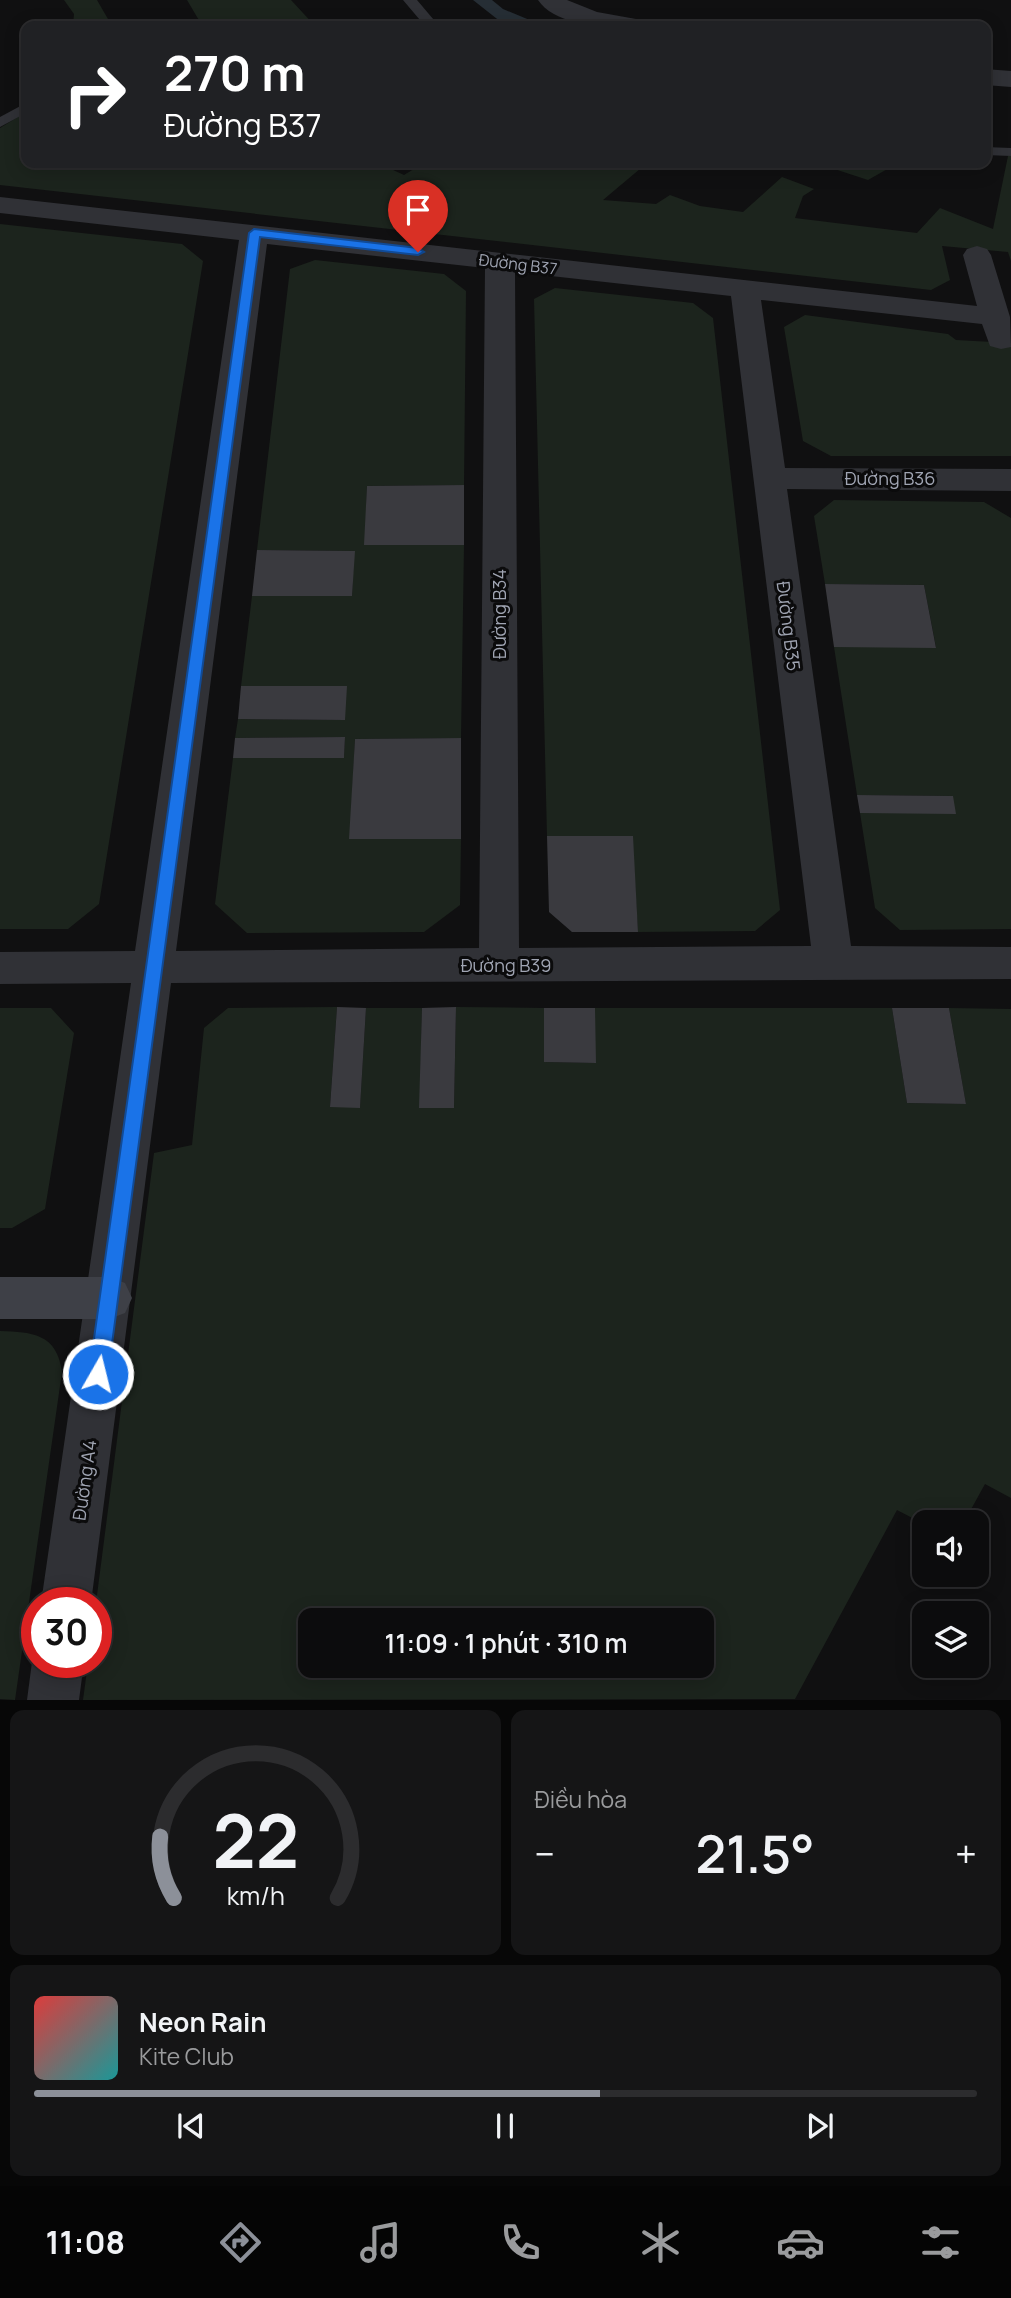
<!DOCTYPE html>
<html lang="vi">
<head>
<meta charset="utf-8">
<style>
	:root { --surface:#0c0c0d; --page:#151516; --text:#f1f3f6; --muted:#9a9b9d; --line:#2c2c2e; --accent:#8c9099 }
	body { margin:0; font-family:Manrope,sans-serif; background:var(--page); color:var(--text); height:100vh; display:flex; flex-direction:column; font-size:26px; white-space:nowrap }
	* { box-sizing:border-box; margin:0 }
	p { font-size:23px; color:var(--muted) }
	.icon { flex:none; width:38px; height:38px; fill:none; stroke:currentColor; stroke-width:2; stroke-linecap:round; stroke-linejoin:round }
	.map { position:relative; height:1700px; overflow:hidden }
	.side { display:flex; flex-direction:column; gap:10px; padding:10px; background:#070707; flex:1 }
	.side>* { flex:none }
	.top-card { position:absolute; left:21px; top:21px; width:970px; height:147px; border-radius:14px; box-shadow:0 4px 18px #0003,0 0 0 2px var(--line); background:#202124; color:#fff; overflow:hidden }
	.tools { position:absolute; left:912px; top:1510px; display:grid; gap:14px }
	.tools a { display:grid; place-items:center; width:77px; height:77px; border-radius:14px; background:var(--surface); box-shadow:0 4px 18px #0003,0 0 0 2px var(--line); font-size:35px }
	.speed { position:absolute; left:21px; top:1587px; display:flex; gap:14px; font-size:35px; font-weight:700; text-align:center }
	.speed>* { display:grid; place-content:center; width:91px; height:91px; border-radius:50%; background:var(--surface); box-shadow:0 4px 18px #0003,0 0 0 2px var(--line); line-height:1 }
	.speed .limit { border:10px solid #d22; background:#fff; color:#111 }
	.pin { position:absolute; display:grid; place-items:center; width:60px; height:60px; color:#fff; margin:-72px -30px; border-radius:50% 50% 50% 0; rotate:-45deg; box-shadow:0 0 7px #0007 }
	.pin .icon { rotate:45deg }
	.me { position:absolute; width:77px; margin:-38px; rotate:8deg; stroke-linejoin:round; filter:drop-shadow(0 0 5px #0008) }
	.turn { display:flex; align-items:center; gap:24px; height:147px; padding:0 28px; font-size:32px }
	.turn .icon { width:91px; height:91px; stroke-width:2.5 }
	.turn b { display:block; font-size:49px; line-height:60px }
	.big { font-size:52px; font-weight:600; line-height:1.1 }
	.side .card { flex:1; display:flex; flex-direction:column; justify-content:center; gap:10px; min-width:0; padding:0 24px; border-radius:14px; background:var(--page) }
	.side .dial { align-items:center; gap:0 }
	.dial svg { height:182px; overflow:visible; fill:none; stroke:var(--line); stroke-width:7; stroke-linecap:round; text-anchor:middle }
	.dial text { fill:var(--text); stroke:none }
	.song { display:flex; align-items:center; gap:21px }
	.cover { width:84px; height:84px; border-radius:10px; background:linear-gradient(135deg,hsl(0 70% 55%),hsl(180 70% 35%)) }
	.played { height:7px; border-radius:4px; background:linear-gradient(90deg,var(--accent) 60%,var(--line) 60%) }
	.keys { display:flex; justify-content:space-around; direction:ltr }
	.heat { display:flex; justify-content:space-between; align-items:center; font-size:38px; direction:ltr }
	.side .tiles { flex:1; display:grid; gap:10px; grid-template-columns:1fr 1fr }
	.card:last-child { grid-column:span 2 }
	.trip { position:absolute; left:298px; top:1608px; width:416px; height:70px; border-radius:14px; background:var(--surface); box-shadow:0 4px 18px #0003,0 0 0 2px var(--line); font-weight:600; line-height:70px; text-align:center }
	.tabs { display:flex; height:112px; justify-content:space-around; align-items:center; background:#050505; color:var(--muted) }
	.tabs .icon { width:49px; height:49px }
	.tabs .active { color:var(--accent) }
	.tabs b { font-size:32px; color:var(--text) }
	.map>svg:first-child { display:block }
	.green { fill:#1c241d; fill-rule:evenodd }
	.water { fill:#262e35 }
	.building { fill:#3a3a3f }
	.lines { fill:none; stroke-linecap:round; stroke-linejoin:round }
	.lane { fill:#303136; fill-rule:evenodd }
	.street { fill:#303136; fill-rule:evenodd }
	.secondary { fill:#3e4047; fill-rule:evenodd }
	.route { fill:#1a73e8; stroke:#114b97; stroke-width:2 }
	.labels { text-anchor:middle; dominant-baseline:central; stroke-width:6; stroke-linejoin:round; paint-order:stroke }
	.far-street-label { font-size:16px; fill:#a0a5b3; stroke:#0b0b0c }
	.street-label { font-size:18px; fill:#a0a5b3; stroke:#0b0b0c }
</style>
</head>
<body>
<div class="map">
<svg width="1011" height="1700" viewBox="0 0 1011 1700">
	<rect width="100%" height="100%" fill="#101011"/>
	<path class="green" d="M64,0H97L112,26H73L74,14Z
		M187,0H291L315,26H196L200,22Z
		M26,112V163H378L404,175L424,163H647L603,200L656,204L670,195L700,206L743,212L782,177L814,189L803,196L795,218L917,233L940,208L993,229L1008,156H1011V261L1008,252L942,246L950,280L931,290L0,185V128Z
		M816,163H898L868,180Z
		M0,224L182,244L203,261L99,904L68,929H0Z
		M315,260L444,274L466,291L464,485L367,486L365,545H464L461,738L355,739L350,839H461L460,905L424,932L247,933L215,904L233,758H344L345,737L235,738L238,719L344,720L346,686H241L252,596H352L354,551L257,550L290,269Z
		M555,288L693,303L713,318L780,910L755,931L638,932L632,836H547L534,299Z
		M805,315L948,334L956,340L1011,343V456H831L803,441L784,327Z
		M834,500L984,502L1011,518V929L900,930L875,908L860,813H955L952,796L857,795L834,647H936L924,585L825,584L814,516Z
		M337,1007L330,1107H360L366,1008H422L420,1108H454L456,1007L544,1008V1062L595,1063V1008H892L907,1103L966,1104L949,1008L1011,1009V1498L985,1484L964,1522L924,1524L897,1510L795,1699L83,1700L88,1663L96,1662V1603L154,1153L192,1145L204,1028L228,1008ZM310,1620H702V1666H310Z
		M0,1008H51L74,1033L45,1209L12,1228H0Z
		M0,1331C33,1332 57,1334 62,1372L15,1700L0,1699Z"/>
	<path class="water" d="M473,0H492L503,9L544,26H506Z"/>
	<path class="building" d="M464,485V545H364L367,486Z
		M257,550L355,551L352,596H252Z
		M825,584L924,585L936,648L834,647Z
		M241,686H347L345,720L238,719Z
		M345,737L344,758H233L235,738Z
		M461,738V839H349L355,739Z
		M857,795L953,796L956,814L860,813Z
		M547,836H633L638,932H572L549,912Z
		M337,1007L366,1008L360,1108L330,1107Z
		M456,1007L454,1108H419L422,1008Z
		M544,1008H595L596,1063L544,1062Z
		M892,1008H949L966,1104L907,1103Z"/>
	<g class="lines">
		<path class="lane" d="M403,0H417L439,26H425Z
			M26,103V113L0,127V117Z
			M985,147L1011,148V156L985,155Z"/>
		<path class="street" d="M538,0H567L597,12L647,21L651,26C619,27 558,30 538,0Z
			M985,69L1011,71V87L985,85Z
			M0,197L977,306L963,255L967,249L977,246L987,249L991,255L1010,317L1011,347L1001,349L990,346L982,324L761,300L785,468L1011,469V491L787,489L851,946L1011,947V979L171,983L91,1603H41L131,983L0,984V952L135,951L239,240L0,213ZM267,244L485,268L479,948L176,951ZM515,272L731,296L811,946L519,948Z
			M37,1651V1662H84L79,1700H27L32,1662Z"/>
		<path class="secondary" d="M0,1277H109L125,1283L132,1298L125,1313L109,1319H0Z"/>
	</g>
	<path class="route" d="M254,229L418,248L424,252L418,255L260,237L108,1374L105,1381L98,1383L91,1381L89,1374L249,233Z"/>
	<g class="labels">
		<g class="far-street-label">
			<text transform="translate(518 264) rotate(7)">Đường B37</text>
		</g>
		<g class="street-label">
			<text x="890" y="478">Đường B36</text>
			<text transform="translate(499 614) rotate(-90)">Đường B34</text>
			<text transform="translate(789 626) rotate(83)">Đường B35</text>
			<text x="506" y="965">Đường B39</text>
			<text transform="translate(84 1480) rotate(-82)">Đường A4</text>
		</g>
	</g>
</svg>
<div class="tools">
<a><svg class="icon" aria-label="sound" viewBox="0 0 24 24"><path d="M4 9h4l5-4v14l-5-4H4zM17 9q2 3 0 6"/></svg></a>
<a><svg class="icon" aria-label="layers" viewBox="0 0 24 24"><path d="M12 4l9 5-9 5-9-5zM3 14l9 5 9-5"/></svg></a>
</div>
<div class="speed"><div class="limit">30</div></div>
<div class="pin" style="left:418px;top:252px;background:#d93025"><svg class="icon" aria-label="arrive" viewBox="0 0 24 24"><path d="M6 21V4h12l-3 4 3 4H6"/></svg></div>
<svg class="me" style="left:98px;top:1374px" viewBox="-20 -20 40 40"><circle r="17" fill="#1a73e8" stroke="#fff" stroke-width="3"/><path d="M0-11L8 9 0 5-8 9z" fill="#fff"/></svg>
<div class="trip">11:09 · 1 phút · 310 m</div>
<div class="top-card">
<div class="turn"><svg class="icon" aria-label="right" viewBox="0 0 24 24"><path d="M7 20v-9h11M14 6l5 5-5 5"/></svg><div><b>270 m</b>Đường B37</div></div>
</div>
</div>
<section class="side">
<div class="tiles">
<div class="card dial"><svg viewBox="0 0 100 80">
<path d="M14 69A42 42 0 1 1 86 69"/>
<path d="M14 69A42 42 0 0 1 8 42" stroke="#8c9099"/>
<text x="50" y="56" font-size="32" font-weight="700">22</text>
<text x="50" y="72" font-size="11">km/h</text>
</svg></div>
<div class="card"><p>Điều hòa</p>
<div class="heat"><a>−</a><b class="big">21.5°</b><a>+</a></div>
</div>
<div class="card">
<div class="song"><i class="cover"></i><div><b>Neon Rain</b><p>Kite Club</p></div></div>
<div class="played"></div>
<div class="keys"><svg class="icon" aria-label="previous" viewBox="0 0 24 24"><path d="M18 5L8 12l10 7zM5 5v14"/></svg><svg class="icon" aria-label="pause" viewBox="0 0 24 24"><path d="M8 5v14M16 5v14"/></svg><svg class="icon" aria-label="next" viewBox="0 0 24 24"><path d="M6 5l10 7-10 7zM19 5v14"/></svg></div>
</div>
</div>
</section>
<nav class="tabs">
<b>11:08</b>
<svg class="icon active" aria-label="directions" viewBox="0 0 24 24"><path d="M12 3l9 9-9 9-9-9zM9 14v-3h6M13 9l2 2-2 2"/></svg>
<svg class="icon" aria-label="music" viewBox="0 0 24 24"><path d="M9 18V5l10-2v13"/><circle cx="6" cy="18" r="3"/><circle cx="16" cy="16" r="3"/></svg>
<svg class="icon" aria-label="phone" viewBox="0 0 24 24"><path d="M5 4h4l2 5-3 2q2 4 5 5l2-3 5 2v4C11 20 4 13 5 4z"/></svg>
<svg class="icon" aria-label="climate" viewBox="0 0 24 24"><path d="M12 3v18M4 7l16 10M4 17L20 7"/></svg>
<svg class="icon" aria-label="car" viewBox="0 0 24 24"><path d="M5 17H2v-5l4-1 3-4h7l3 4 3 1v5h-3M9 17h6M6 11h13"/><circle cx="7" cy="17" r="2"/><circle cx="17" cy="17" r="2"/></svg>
<svg class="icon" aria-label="filters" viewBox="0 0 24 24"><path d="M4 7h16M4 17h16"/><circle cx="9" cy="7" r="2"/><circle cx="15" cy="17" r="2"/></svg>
</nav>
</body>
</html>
